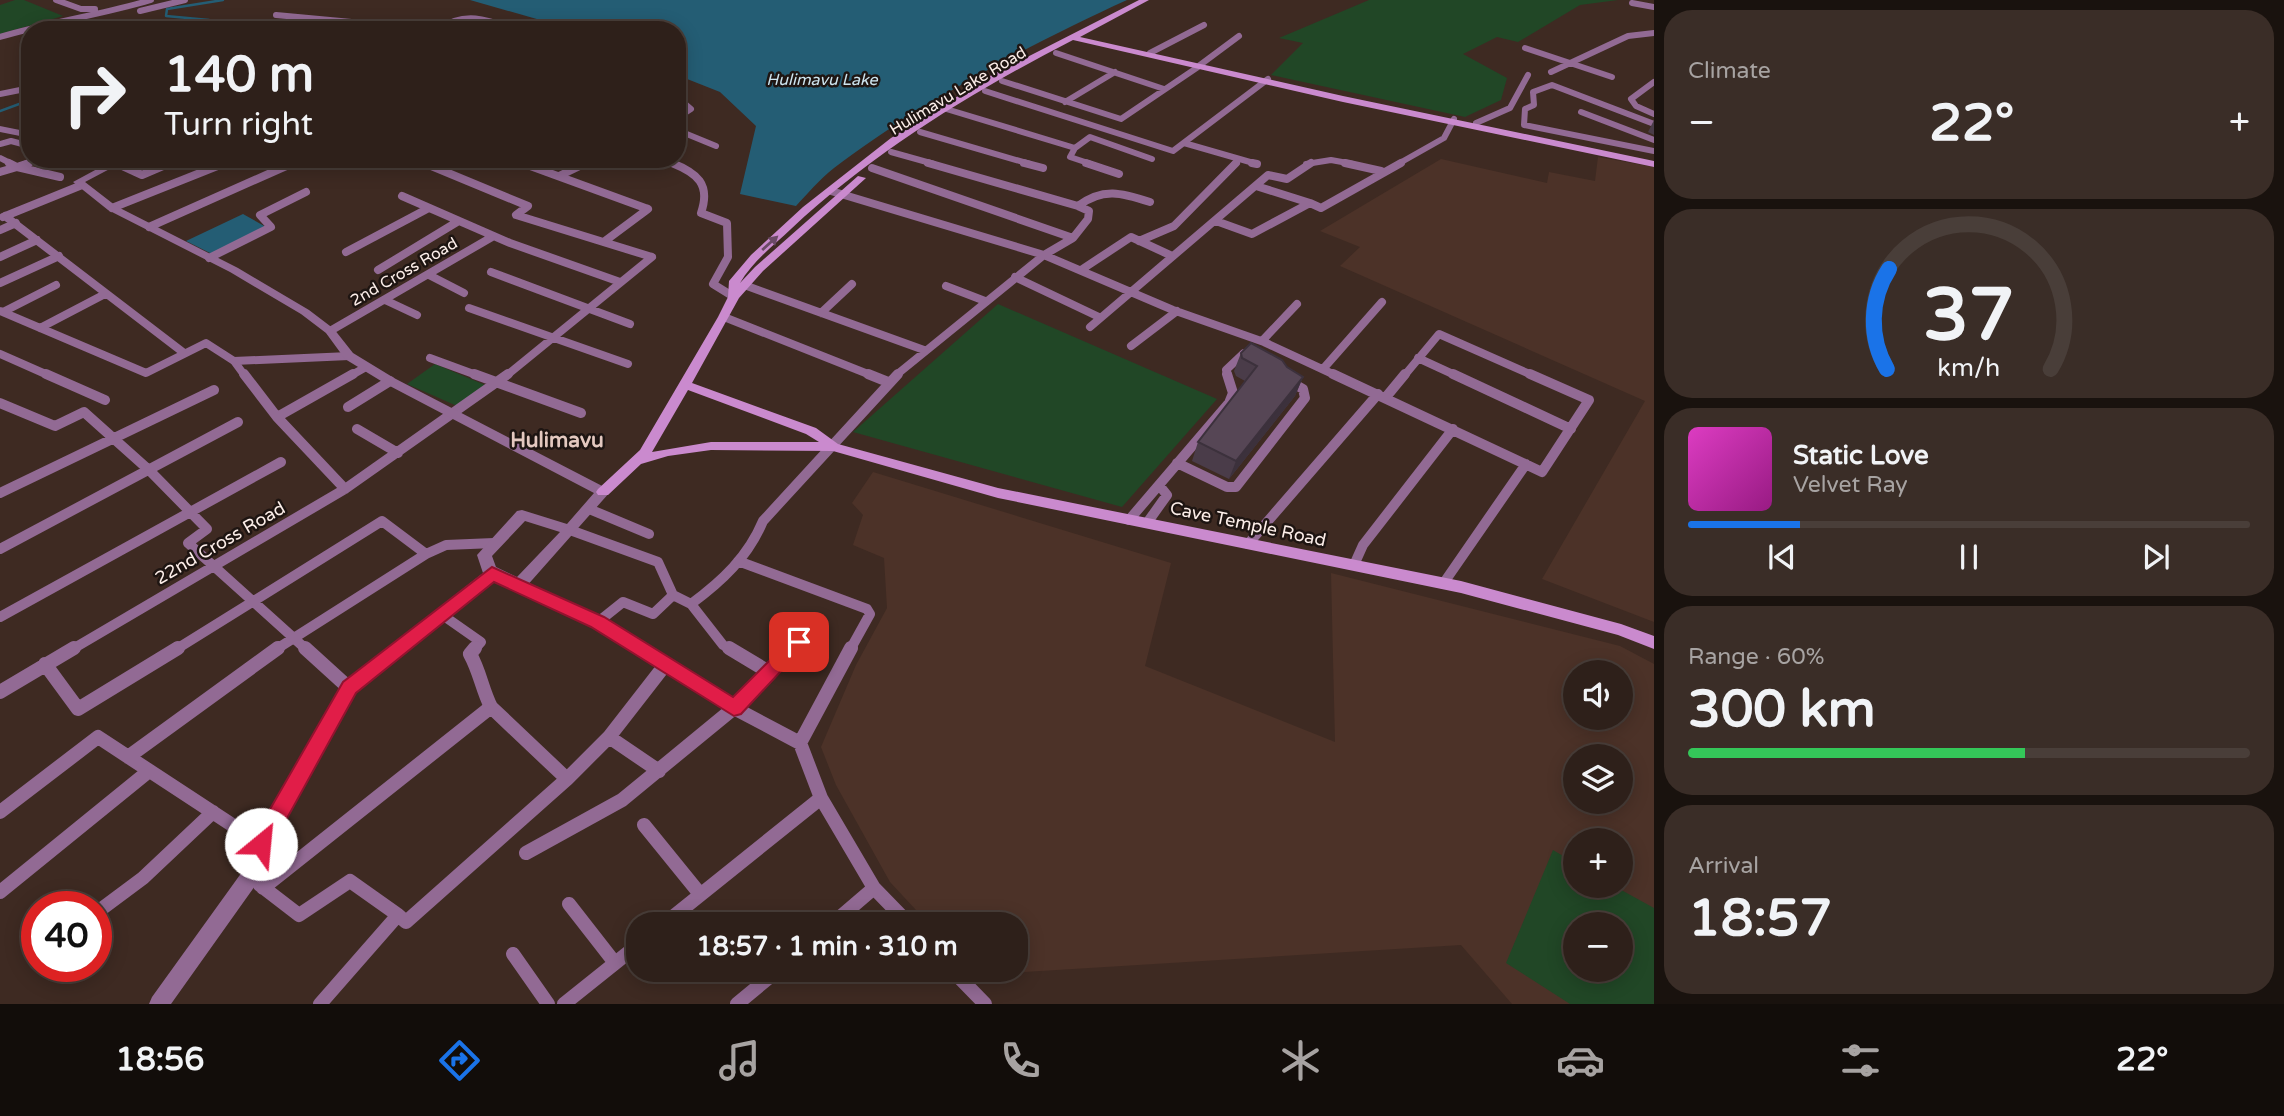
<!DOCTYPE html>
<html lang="en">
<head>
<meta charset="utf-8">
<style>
	:root { --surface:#2e201a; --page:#3a2d27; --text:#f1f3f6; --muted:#a7a3a2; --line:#493e39; --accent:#1a73e8 }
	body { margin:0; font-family:"Varela Round",sans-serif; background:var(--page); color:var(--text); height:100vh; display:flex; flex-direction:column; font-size:26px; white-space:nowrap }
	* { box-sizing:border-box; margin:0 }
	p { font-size:23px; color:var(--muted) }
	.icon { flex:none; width:38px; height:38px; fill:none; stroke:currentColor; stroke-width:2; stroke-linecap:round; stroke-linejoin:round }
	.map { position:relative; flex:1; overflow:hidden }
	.side { display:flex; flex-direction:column; gap:10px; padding:10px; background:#19120e; width:630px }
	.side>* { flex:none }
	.hud { position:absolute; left:21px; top:21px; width:665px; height:147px; border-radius:28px; box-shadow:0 4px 18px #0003,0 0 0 2px var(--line); background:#2e201a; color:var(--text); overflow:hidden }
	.controls { position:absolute; left:1563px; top:660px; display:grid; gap:14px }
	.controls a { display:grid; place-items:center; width:70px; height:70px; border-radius:50%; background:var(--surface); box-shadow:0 4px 18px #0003,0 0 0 2px var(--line); font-size:35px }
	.speed { position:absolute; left:21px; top:891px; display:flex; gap:14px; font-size:35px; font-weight:700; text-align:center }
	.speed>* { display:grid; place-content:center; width:91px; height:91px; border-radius:50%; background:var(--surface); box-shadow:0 4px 18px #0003,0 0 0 2px var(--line); line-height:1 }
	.speed .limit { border:10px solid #d22; background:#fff; color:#111 }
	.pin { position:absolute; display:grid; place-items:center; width:60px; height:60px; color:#fff; margin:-30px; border-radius:14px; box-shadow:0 4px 10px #0006 }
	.me { position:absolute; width:77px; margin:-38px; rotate:28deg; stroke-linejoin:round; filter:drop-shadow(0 0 5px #0008) }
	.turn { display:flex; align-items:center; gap:24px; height:147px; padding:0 28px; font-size:32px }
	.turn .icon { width:91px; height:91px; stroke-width:2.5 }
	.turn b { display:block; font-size:49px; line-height:60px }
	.big { font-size:52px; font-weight:800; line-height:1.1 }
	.side .tile { flex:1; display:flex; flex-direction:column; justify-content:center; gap:10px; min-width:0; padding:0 24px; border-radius:28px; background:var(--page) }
	.side .dial { align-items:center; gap:0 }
	.dial svg { height:182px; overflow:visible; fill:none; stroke:var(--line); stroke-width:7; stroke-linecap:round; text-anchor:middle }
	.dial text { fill:var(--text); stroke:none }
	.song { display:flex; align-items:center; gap:21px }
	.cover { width:84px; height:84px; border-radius:10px; background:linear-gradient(135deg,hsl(310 70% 55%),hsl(310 70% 35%)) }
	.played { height:7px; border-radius:4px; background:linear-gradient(90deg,var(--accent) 20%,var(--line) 20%) }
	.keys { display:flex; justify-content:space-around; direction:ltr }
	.heat { display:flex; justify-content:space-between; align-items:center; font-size:38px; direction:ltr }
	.charge { height:10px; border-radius:5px; background:linear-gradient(90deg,#34c759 60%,var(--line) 0) }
	.trip { position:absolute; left:626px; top:912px; width:402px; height:70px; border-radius:28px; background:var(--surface); box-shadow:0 4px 18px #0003,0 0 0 2px var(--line); font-weight:800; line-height:70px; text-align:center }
	.dock { display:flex; height:112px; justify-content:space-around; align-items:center; background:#120d0a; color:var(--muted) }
	.dock .icon { width:49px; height:49px }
	.dock .current { color:var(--accent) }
	.dock b { font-size:32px; color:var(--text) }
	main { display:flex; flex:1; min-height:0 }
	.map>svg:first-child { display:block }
	.built { fill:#4c3228; fill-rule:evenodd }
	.green { fill:#214726; fill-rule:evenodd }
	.water { fill:#245d74 }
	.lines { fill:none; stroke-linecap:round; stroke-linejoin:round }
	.stream { stroke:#245d74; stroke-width:2.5 }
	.minor-far3 { stroke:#926a94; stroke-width:6 }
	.minor-far2 { stroke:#926a94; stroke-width:8 }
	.minor-far1 { stroke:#926a94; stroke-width:10 }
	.minor { stroke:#926a94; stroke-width:14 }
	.tertiary { fill:#926a94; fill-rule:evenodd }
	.secondary { fill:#ca8ace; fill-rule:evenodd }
	.wall { fill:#4a3c49 }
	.shaded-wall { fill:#3c313c }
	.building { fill:#564655; stroke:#3c313c; stroke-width:2 }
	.oneway { fill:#6b4a67 }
	.route { fill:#e11d48; stroke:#92132f; stroke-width:2 }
	.labels { text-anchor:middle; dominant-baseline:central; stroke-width:5; stroke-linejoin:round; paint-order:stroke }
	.far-water-label { font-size:16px; font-style:italic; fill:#cde5f0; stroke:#1e1512 }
	.far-street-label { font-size:16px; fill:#fceee9; stroke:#1e1512 }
	.street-label { font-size:18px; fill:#fceee9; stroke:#1e1512 }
	.quarter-label { font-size:21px; font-weight:bold; fill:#e3c8bf; stroke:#1e1512 }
</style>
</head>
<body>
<main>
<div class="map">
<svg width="1654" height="1004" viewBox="0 0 1654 1004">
	<rect width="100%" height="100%" fill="#3e2a22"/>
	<path class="built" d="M1598,157L1654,167V622L1542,579L1645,401L1340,266L1360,247L1320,231L1441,159L1547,183L1549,172L1595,181Z
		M873,472L1171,563L1145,666L1335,742L1331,573L1620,646L1654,664V1004H1512L1461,945L977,975L972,970H1017V924H929L890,882L836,785L821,747L856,665L887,608L884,558L853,545L863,515L852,503ZM1575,672H1620V718H1575ZM1575,756H1620V802H1575ZM1575,840H1620V886H1575ZM1575,924H1620V970H1575Z"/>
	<path class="green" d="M15,0H24L63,16L0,34V5Z
		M1369,0H1618L1580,5L1518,42L1497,37L1463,54L1507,78L1501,100L1465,117L1271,75L1303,43L1279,38Z
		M998,304L1217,399L1122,507L853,432Z
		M435,364L485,385L457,406L407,384Z
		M1553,850L1575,863V886H1614L1654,908V1004H1570L1506,963ZM1620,924V970H1575V924Z"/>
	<path class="water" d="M470,0H1127C1032,43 917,105 834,168C820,179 808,193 796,206L740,194L756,126L720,92L677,75V30H575Z
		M243,214L266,227L212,254L186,241Z"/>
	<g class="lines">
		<path class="stream" d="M199,30L209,20L166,16L167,9L223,0
			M0,111L30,100"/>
		<path class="minor-far3" d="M56,0L81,9H95
			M1632,3L1654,7
			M140,11L185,0
			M276,15L438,30
			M439,29C465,10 489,20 517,30
			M0,37C50,22 101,15 151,0
			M1525,48L1612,77
			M1056,53L1164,89
			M1150,53L1204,25
			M1200,65L1239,36
			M1551,72L1628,36L1654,33
			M1002,81L1121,119L1198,67
			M1654,82L1631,99L1636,106L1654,114
			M985,91L1173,151L1268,79
			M0,94L30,88
			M677,97L691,109L677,118
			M1065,102L1115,72
			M943,108L1075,148L1090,137L1152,159
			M1581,112L1654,140
			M1476,123L1510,108L1528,75
			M1654,124L1552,85L1533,92L1534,105L1525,109L1524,125L1654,151
			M677,130L716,146
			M920,132L1030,164
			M1184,143L1257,164
			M0,144L11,141L30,146
			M1075,148L1070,157L1091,164
			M891,152L934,164
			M0,158L12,164
			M416,159L429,164
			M512,159L526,164
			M663,159L676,164
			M116,163L119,164
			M24,164L39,159
			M166,164L178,159
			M221,164L234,159
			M289,164L301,159
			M582,164L593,159
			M1234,164L1239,159
			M1306,164L1331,160L1353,164
			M1398,164L1444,138L1454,119"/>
		<path class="minor-far2" d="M9,163L17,167L29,163
			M116,163L142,175L170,163
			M424,163L528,206L516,215L652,257
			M522,163L648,209
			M672,163C697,173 711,184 701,213L727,223L728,257L713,284L734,297
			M1024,163L1043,168
			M1086,163L1119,174
			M1252,163L1257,164
			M1345,163L1381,171
			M872,168L1073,238
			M0,172L17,167L60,177
			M559,176L586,163
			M1256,186L1310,203
			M831,191L1044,255L1173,310L1264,342L1337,376
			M402,196L510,243L620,282
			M1078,206C1103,187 1122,193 1150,202
			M112,208L225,163
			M5,216L184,353
			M3,217L82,185
			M1216,221L1252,234L1310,203L1321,208L1401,163
			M149,227L293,163
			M0,230L16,223
			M605,241L648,209
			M1139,241L1174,226L1236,163
			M346,252L427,209
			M0,257L37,240
			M209,258L271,227L260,215L306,192
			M378,270L457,222
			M1081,270L1131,237L1172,256
			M491,272L630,324
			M429,275L464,293
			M1015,277L1099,317
			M0,283L59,256
			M747,286L924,350
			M946,286L985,301
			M385,300L417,315
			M469,308L628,364
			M0,311L146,373L206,343L234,361L245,376
			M3,312L56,285
			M821,313L852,284
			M724,317L873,376
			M1090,327L1268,175L1287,179L1311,163
			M40,328L105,294
			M330,331L492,237
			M1262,341L1297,304
			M1131,346L1177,311
			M0,354L50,376
			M430,358L479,376
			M1418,358L1457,376
			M234,361L349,356
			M1323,369L1382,302
			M350,376L366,367
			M506,376L652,257
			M895,376L1044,255L1073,238L1088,219L1089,211L1078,206L928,163
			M1228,376L1226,370L1244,353H1251
			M1404,376L1439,334L1534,376"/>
		<path class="minor-far1" d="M46,374L105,400
			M244,374L277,417L345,489
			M474,374L581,413
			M868,374L888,382
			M1333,374L1542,472L1589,400L1530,374
			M1453,374L1571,429
			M1386,397L1405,374
			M0,403L55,426L84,412L150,471L207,529L188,543L307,650
			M348,407L390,381
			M277,417L353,374
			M357,429L398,453
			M1177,463L1227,487H1236L1305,398L1303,389L1289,381
			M0,493L214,390
			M589,509L649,534
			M1129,520L1229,403L1233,393L1227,374
			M1147,523L1167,495L1159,485
			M570,530L658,562L673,595L691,604L723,645L732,650
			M1248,544L1378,394
			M0,549L238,422
			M738,561L867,609L870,614L850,650
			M1354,565L1363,545L1453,429
			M520,584L598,622L642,650
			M1443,584L1526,464
			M691,604C722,581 748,557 763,521L898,374
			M441,614L481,642L474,650
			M0,617L281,462
			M598,622L623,602L653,614L673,595
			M71,650L345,489L508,374
			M175,650L382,521L426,554
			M275,650L426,554L446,545L494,543
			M791,650L799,642"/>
		<path class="minor" d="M305,648L349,688
			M475,648L470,654C480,672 482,689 491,707
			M640,648L734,708L793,648
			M729,648L769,672
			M851,648L800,743L821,798L874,888L909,924
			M45,664L78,709L178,648
			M0,692L74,648
			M609,737L665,665
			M128,757L278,648
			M0,812L98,737L261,844
			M644,825L700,894
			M526,853L622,800L734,708L800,743
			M260,885L299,915L350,881L398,915
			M263,888L491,707L567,779
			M0,892L149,771
			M569,904L615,963
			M96,913L143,878L213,812
			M664,924L821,798
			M832,924L874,888
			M513,954L548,1004
			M952,970L985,1004
			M320,1004L398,915L406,922L567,779L609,737L659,771
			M564,1004L639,944
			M737,1004L778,970"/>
		<path class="tertiary" d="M0,126L30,132V138L0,132Z
			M107,159H118L121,163L85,182L116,206L238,268L309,310L334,329L353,353L394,378L608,489L610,492L525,588L520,590L494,580L355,693L269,847L257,883L171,1004H149L152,997L242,872L254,838L343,683L483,573L477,555L517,511L522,510L567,524L594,493L386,384L345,359L326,333L301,314L230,272L108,210L73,182L110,162ZM525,521L560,532L517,577L496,567L492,556Z"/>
		<path class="secondary" d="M1139,0H1149L1080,37L1343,96L1654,161V167L1343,102L1073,40C972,92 875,151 791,229C774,245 752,262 740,283L755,267L858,176L866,178L763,271L739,298L692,383L816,428L838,444L998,488L1461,581L1621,624L1654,636V649L1618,635L1461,593L998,498L833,451L711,450L668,456L641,464L608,495H598L596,492L598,489L640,450L718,317L728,297L729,281L751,255L803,207L891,138L990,76ZM688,390L806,434L819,442H711L652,452Z"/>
	</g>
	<path class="wall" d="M1654,120V135L1648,132Z
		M1241,353L1287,367L1303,377L1295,396L1229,479L1192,461L1198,442L1245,381L1236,376L1234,371Z"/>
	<path class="shaded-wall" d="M1303,377L1295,396L1229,479L1236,461Z"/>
	<path class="building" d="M1251,343L1282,360L1287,367L1303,377L1236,461L1198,442L1257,366L1242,358L1241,353Z"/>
	<defs><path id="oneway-solid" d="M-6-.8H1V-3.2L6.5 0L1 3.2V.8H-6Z" transform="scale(1.75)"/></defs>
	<use class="oneway" href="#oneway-solid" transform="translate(770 243) rotate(-42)"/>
	<path class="route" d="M492,567L604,617L733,697L793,637L799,635L808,642L741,714L734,716L591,627L494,582L356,693L269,851L261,854L254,851L251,844L254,837L343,682Z"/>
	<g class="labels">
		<g class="far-water-label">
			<text x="822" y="80">Hulimavu Lake</text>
		</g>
		<g class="far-street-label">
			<text transform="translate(958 91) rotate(-31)">Hulimavu Lake Road</text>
			<text transform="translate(404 272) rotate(-30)">2nd Cross Road</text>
		</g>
		<g class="street-label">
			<text transform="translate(1248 524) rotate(12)">Cave Temple Road</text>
			<text transform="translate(220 543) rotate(-30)">22nd Cross Road</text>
		</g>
		<g class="quarter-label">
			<text x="557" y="440">Hulimavu</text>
		</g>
	</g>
</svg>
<div class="controls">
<a><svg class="icon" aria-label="sound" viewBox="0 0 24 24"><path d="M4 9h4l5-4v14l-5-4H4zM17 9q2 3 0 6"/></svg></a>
<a><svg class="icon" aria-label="layers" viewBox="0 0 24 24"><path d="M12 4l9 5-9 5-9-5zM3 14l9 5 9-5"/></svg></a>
<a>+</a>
<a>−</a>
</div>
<div class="speed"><div class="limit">40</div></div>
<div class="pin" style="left:799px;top:642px;background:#d93025"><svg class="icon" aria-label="arrive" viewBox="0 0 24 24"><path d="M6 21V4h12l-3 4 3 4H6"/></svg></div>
<svg class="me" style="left:261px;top:844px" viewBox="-20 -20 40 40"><circle r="19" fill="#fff"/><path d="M0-13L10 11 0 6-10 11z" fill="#e11d48"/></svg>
<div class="trip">18:57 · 1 min · 310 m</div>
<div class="hud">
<div class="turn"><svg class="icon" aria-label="right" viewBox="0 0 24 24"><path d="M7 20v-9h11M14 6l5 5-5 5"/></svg><div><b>140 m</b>Turn right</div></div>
</div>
</div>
<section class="side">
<div class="tile"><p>Climate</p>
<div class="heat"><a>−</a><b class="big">22°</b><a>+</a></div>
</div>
<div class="tile dial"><svg viewBox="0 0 100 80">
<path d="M14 69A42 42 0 1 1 86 69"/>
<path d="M14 69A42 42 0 0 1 15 25" stroke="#1a73e8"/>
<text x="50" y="56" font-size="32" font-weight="700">37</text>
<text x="50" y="72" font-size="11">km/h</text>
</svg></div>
<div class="tile">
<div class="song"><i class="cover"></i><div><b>Static Love</b><p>Velvet Ray</p></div></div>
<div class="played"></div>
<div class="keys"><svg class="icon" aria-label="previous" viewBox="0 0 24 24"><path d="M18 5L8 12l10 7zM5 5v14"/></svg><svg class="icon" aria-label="pause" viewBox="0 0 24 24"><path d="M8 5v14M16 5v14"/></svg><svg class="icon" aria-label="next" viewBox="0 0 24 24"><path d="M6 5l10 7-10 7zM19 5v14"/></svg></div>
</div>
<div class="tile"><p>Range · 60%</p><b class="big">300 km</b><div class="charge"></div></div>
<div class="tile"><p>Arrival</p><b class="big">18:57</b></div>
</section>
</main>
<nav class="dock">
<b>18:56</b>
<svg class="icon current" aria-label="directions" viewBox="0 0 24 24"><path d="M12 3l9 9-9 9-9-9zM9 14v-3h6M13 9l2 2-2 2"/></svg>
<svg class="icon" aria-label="music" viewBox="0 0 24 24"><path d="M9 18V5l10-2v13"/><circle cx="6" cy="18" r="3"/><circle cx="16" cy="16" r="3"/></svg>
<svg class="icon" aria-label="phone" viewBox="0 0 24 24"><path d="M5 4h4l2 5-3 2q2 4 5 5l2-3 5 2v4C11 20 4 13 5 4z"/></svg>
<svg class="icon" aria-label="climate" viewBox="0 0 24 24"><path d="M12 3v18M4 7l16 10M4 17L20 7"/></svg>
<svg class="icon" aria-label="car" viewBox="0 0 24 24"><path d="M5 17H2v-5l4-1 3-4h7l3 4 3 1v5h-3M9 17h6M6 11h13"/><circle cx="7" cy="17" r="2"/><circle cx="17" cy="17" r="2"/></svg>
<svg class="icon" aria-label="filters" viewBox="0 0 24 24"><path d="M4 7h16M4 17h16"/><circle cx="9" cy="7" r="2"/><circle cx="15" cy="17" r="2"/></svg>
<b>22°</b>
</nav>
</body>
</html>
